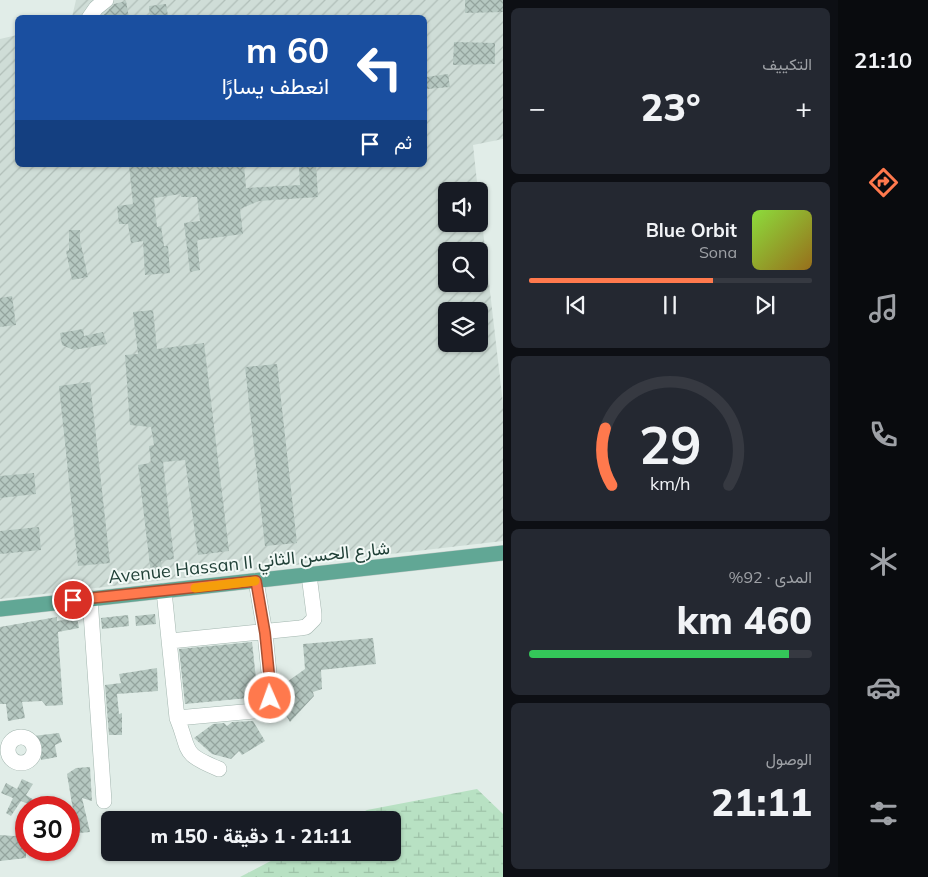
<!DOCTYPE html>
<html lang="ar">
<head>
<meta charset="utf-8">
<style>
	:root { --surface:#171b24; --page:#242831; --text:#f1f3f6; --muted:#9ea1a6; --line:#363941; --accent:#ff794d }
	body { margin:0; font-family:Mulish,Vazirmatn,sans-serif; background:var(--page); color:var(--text); direction:rtl; height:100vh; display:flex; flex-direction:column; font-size:19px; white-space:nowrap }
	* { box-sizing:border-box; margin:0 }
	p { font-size:16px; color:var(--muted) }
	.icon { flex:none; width:28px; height:28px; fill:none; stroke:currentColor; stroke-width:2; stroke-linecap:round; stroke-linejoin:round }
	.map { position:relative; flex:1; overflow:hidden; direction:ltr }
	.sheet { display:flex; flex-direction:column; gap:8px; padding:8px; background:#0d0f14; width:335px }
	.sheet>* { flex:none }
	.banner { position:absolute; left:15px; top:15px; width:412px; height:152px; border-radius:8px; box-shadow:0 1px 4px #0004; direction:rtl; background:#1a4fa0; color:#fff; overflow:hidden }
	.tools { position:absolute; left:438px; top:182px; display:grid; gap:10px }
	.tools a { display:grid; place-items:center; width:50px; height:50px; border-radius:8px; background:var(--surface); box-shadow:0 1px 4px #0004; font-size:25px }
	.speed { position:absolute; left:15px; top:796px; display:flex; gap:10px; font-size:25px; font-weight:700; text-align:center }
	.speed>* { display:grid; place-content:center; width:65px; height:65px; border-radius:50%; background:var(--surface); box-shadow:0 1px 4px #0004; line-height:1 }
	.speed .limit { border:8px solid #d22; background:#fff; color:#111 }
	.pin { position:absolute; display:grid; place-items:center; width:42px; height:42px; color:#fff; margin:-21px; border:2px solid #fff; border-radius:50%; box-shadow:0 1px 5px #0007 }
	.me { position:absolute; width:55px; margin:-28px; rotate:358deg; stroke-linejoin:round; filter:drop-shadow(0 0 4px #0008) }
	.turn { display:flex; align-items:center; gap:18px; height:105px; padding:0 15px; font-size:22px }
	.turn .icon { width:65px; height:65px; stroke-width:2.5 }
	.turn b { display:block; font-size:35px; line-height:42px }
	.then { display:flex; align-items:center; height:48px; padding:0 15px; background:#0003; gap:10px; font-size:19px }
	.big { font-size:38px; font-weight:800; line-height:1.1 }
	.sheet .card { flex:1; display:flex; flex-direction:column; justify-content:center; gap:8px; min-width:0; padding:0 18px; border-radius:8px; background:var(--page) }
	.sheet .dial { align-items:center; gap:0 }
	.dial svg { height:130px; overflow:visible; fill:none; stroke:var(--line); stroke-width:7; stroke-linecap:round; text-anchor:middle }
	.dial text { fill:var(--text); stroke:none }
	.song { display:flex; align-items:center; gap:15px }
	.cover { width:60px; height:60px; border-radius:8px; background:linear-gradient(135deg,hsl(90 70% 55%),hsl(40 70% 35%)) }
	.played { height:5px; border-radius:2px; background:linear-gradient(90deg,var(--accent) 65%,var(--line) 65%) }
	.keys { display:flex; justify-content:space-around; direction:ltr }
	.heat { display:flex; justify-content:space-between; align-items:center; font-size:28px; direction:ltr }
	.charge { height:8px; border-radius:4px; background:linear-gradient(90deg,#34c759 92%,var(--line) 0) }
	.trip { position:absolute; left:101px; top:811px; width:300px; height:50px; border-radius:8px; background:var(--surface); box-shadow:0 1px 4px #0004; font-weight:800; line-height:50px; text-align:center; direction:rtl }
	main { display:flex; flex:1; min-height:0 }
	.tabs { display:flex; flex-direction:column; width:90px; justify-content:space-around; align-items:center; background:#090b0e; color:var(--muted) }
	.tabs .icon { width:35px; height:35px }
	.tabs .current { color:var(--accent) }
	.tabs b { font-size:22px; color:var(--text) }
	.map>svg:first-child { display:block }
	.industrial { fill:url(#industrial-furrows); fill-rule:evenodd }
	.wetland { fill:url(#wetland-marsh) }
	.building { fill:url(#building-cross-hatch) }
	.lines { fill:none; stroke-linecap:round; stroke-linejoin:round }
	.minor-casing { stroke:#a3b6af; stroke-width:16 }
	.major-casing { stroke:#c1cac7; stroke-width:16 }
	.minor { stroke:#fff; stroke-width:15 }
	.major { stroke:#61a795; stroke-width:15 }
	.route-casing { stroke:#a64f32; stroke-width:12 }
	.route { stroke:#ff794d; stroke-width:9 }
	.slow { stroke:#f59e0b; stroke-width:9 }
	.labels { text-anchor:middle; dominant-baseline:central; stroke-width:4; stroke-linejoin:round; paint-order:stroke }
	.street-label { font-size:18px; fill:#204037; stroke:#f2f9f6 }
</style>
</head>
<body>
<main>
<nav class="tabs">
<b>21:10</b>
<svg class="icon current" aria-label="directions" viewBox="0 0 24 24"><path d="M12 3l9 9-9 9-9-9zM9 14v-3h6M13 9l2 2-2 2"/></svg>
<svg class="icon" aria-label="music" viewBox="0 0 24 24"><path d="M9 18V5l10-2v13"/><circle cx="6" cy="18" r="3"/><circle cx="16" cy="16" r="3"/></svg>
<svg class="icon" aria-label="phone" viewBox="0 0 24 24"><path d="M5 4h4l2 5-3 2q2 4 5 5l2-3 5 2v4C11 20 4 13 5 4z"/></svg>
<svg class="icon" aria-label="climate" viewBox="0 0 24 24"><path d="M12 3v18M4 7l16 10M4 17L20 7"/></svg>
<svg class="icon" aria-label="car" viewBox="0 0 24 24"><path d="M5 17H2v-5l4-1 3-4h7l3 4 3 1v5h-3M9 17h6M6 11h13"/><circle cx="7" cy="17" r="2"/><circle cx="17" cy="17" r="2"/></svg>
<svg class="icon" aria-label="filters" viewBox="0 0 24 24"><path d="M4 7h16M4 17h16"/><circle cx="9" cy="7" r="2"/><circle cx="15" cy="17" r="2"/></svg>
</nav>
<section class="sheet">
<div class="card"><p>التكييف</p>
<div class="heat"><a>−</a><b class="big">23°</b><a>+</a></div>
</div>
<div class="card">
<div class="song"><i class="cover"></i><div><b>Blue Orbit</b><p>Sona</p></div></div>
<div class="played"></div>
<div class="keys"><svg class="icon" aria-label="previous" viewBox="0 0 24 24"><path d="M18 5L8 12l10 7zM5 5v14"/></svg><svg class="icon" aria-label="pause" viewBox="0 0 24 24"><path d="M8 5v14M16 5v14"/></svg><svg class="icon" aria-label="next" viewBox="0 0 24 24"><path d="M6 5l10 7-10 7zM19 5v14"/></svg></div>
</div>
<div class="card dial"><svg viewBox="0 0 100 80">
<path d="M14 69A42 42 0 1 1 86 69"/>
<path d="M14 69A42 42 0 0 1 10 34" stroke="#ff794d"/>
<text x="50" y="56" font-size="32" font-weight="700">29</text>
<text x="50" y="72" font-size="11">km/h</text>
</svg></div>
<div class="card"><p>المدى · 92%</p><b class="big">460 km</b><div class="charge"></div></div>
<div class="card"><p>الوصول</p><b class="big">21:11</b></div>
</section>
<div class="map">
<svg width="503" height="877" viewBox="0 0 503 877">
	<defs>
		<pattern id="industrial-furrows" width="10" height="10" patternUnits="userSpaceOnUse" patternTransform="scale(1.25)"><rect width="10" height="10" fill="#cfddd7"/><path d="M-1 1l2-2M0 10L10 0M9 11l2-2" fill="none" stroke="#b1bfb9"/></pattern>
		<pattern id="wetland-marsh" width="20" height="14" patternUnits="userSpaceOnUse" patternTransform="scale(1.25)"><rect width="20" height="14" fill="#b8e1c3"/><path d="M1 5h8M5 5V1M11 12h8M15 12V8" fill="none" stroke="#9ec2a8"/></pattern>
		<pattern id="building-cross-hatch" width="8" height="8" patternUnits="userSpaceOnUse" patternTransform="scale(1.25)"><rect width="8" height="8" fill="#b6c8c1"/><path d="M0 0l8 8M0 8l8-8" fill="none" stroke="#94a49e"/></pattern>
	</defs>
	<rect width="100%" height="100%" fill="#e1ede8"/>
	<path class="industrial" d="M76,0H503V139L473,145L478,191H446V224H479V196L503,404V541L0,599V39L17,35L18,165H425V18L72,17ZM446,251H479V284H446ZM446,311H479V344H446Z"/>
	<path class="wetland" d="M477,789L503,814V877H240L286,853L392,852V820H348L367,810Z"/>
	<path class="building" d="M465,0H503V12L465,13Z
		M126,1L129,18H101L114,4Z
		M166,4L168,16L150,18L149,6Z
		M454,42L495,43V64L453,65Z
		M448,74L450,87L427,89L426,77Z
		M129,165H244L246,188L300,185L299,165H316L318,197L259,201L240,209L243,234L197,240L200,270L190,272L184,223L200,221L197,197H181V194L154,198L157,227L161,226L164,246H168L170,273L145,275L143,241L131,243L128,224H119L117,206L133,204Z
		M69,230H80V240L88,277L72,280L66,251L69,250Z
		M12,296L16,325L0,327V298Z
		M153,310L157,349L204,343L229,551L198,555L185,460L163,462L174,559L161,561L162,572L151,574L138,465L151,463L149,446L154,445L151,427L130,425L125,355L138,354L133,312Z
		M83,329L84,336L103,332L107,344L74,350L62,345L60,333Z
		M277,364L297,543L265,546L245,367Z
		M90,382L110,563L78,566L59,386Z
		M34,473L36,494L0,498V476Z
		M39,527L41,550L0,554V531Z
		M155,614L156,624L136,626L135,616Z
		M128,615L129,626L102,629L101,618Z
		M57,617V621L77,618L79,628L58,632L63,705L46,706L42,701L22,702L25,718L8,721L6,704H0V627Z
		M373,638L376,664L321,670L322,689L313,692L314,696L290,722L278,702L280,687L305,669L303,644Z
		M252,642L258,697L185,704L179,649Z
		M157,668L158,691L117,694L119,714L122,713V735H109L105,685L121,683L119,674Z
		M253,721L265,741L242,755L239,751L231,759L212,754L194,738L213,724L224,723L227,726L232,722Z
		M59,733L62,742L55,745L57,757L41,760L40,748L35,746L33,736Z
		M90,767L92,801L82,798L90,832L69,834V811L73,810L67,774L76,768Z
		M22,779L33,784L26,795L37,802L35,807L21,801L11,816L6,813L13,798L1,793L6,783L17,789Z
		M26,834V858L0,861V835L14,836Z"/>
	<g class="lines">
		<g class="minor-casing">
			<path id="minor" d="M89,18L96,8L106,0
				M164,591L177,718L254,711L264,708L268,704L271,693L265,633L256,581
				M90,598L104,801
				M170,641L300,628L306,627L314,619V614L309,575
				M177,718C191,752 180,753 219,769
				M8 750a13 13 0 1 1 26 0a13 13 0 1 1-26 0Z"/>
		</g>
		<g class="major-casing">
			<path id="major" d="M0,609L503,553"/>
		</g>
		<use href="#minor" class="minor"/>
		<use href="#major" class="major"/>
	</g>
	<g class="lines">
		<g class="route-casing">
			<path id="route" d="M73,600L256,581L265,633L271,693L270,698"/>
		</g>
		<use href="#route" class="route"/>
		<path class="slow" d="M195,588L255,581"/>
	</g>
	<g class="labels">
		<g class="street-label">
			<text transform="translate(249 562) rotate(-6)">Avenue Hassan II شارع الحسن الثاني</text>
		</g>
	</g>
</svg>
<div class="tools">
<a><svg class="icon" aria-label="sound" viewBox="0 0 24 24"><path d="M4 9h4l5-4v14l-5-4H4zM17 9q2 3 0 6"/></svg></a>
<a><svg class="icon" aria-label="search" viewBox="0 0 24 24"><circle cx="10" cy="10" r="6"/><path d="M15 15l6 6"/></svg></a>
<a><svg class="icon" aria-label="layers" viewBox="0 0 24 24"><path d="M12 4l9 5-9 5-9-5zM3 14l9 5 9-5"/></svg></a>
</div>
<div class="speed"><div class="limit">30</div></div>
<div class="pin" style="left:73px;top:600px;background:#d93025"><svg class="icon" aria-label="arrive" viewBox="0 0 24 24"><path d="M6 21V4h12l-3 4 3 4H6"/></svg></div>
<svg class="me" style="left:270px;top:698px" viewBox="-20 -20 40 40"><circle r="17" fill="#ff794d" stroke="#fff" stroke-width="3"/><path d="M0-11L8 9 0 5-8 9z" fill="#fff"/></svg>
<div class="trip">21:11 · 1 دقيقة · 150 m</div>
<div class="banner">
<div class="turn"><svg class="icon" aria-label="left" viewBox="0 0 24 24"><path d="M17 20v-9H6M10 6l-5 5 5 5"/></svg><div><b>60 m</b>انعطف يسارًا</div></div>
<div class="then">ثم<svg class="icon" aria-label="arrive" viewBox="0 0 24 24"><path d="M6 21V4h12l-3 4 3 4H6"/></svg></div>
</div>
</div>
</main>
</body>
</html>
